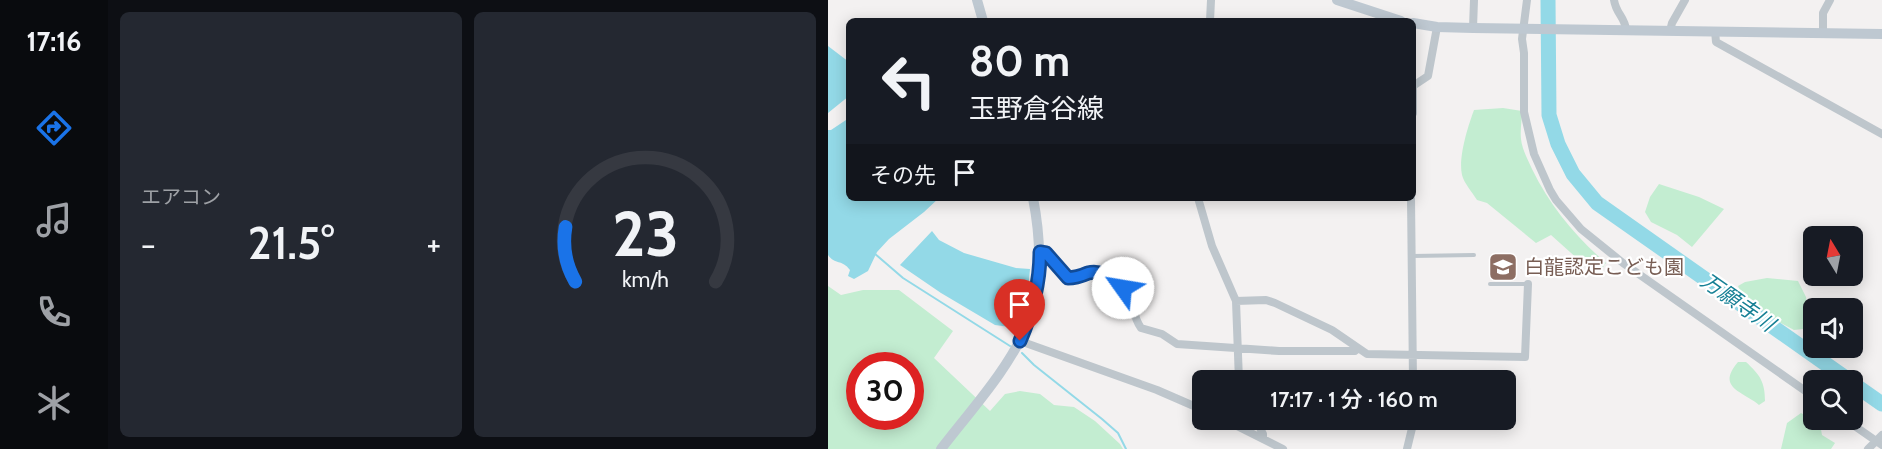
<!DOCTYPE html>
<html lang="ja">
<head>
<meta charset="utf-8">
<style>
	:root { --surface:#171b24; --page:#242831; --text:#f1f3f6; --muted:#9ea1a6; --line:#363941; --accent:#1a73e8 }
	body { margin:0; font-family:Cabin,"Noto Sans JP",sans-serif; background:var(--page); color:var(--text); height:100vh; display:flex; flex-direction:column; font-size:22px; white-space:nowrap }
	* { box-sizing:border-box; margin:0 }
	p { font-size:20px; color:var(--muted) }
	.icon { flex:none; width:33px; height:33px; fill:none; stroke:currentColor; stroke-width:2; stroke-linecap:round; stroke-linejoin:round }
	.map { position:relative; flex:1; overflow:hidden }
	.panel { display:flex; flex-direction:column; gap:12px; padding:12px; background:#0d0f14; width:720px }
	.panel>* { flex:none }
	.top-card { position:absolute; left:18px; top:18px; width:570px; height:183px; border-radius:9px; box-shadow:0 3px 15px #0003; background:#171b24; color:var(--text); overflow:hidden }
	.needle { width:39px; rotate:350deg }
	.controls { position:absolute; left:975px; top:226px; display:grid; gap:12px }
	.controls a { display:grid; place-items:center; width:60px; height:60px; border-radius:9px; background:var(--surface); box-shadow:0 3px 15px #0003; font-size:30px }
	.speed { position:absolute; left:18px; top:352px; display:flex; gap:12px; font-size:30px; font-weight:700; text-align:center }
	.speed>* { display:grid; place-content:center; width:78px; height:78px; border-radius:50%; background:var(--surface); box-shadow:0 3px 15px #0003; line-height:1 }
	.speed .limit { border:9px solid #d22; background:#fff; color:#111 }
	.pin { position:absolute; display:grid; place-items:center; width:51px; height:51px; color:#fff; margin:-62px -26px; border-radius:50% 50% 50% 0; rotate:-45deg; box-shadow:0 0 6px #0007 }
	.pin .icon { rotate:45deg }
	.me { position:absolute; width:66px; margin:-33px; rotate:302deg; stroke-linejoin:round; filter:drop-shadow(0 0 4px #0008) }
	.turn { display:flex; align-items:center; gap:21px; height:126px; padding:0 24px; font-size:27px }
	.turn .icon { width:78px; height:78px; stroke-width:2.5 }
	.turn b { display:block; font-size:42px; line-height:51px }
	.then { display:flex; align-items:center; height:57px; padding:0 24px; background:#0003; gap:12px; font-size:22px }
	.big { font-size:45px; font-weight:600; line-height:1.1 }
	.panel .widget { flex:1; display:flex; flex-direction:column; justify-content:center; gap:9px; min-width:0; padding:0 21px; border-radius:9px; background:var(--page) }
	.panel .dial { align-items:center; gap:0 }
	.dial svg { height:156px; overflow:visible; fill:none; stroke:var(--line); stroke-width:7; stroke-linecap:round; text-anchor:middle }
	.dial text { fill:var(--text); stroke:none }
	.heat { display:flex; justify-content:space-between; align-items:center; font-size:33px; direction:ltr }
	.panel .tiles { flex:1; display:grid; gap:12px; grid-template-columns:repeat(2,1fr) }
	.trip { position:absolute; left:364px; top:370px; width:324px; height:60px; border-radius:9px; background:var(--surface); box-shadow:0 3px 15px #0003; font-weight:600; line-height:60px; text-align:center }
	main { display:flex; flex:1; min-height:0 }
	.dock { display:flex; flex-direction:column; width:108px; justify-content:space-around; align-items:center; background:#090b0e; color:var(--muted) }
	.dock .icon { width:42px; height:42px }
	.dock .active { color:var(--accent) }
	.dock b { font-size:27px; color:var(--text) }
	.map>svg:first-child { display:block }
	.green { fill:#c3edd1; fill-rule:evenodd }
	.water { fill:#93d9e7 }
	.lines { fill:none; stroke-linecap:round; stroke-linejoin:round }
	.stream { stroke:#93d9e7; stroke-width:2 }
	.river { stroke:#93d9e7; stroke-width:15 }
	.lane { stroke:#bec6cc; stroke-width:4 }
	.street { stroke:#bec6cc; stroke-width:8 }
	.secondary { stroke:#bec8d1; stroke-width:10 }
	.route-casing { stroke:#114b97; stroke-width:15 }
	.route { stroke:#1a73e8; stroke-width:10 }
	.labels { text-anchor:middle; dominant-baseline:central; stroke-width:4.5; stroke-linejoin:round; paint-order:stroke }
	.education-label { font-size:20px; fill:#785e54; stroke:#fff; text-anchor:start }
	.water-label { font-size:21px; font-style:italic; fill:#168095; stroke:#fff }
</style>
</head>
<body>
<main>
<nav class="dock">
<b>17:16</b>
<svg class="icon active" aria-label="directions" viewBox="0 0 24 24"><path d="M12 3l9 9-9 9-9-9zM9 14v-3h6M13 9l2 2-2 2"/></svg>
<svg class="icon" aria-label="music" viewBox="0 0 24 24"><path d="M9 18V5l10-2v13"/><circle cx="6" cy="18" r="3"/><circle cx="16" cy="16" r="3"/></svg>
<svg class="icon" aria-label="phone" viewBox="0 0 24 24"><path d="M5 4h4l2 5-3 2q2 4 5 5l2-3 5 2v4C11 20 4 13 5 4z"/></svg>
<svg class="icon" aria-label="climate" viewBox="0 0 24 24"><path d="M12 3v18M4 7l16 10M4 17L20 7"/></svg>
</nav>
<section class="panel">
<div class="tiles">
<div class="widget"><p>エアコン</p>
<div class="heat"><a>−</a><b class="big">21.5°</b><a>+</a></div>
</div>
<div class="widget dial"><svg viewBox="0 0 100 80">
<path d="M14 69A42 42 0 1 1 86 69"/>
<path d="M14 69A42 42 0 0 1 9 41" stroke="#1a73e8"/>
<text x="50" y="56" font-size="32" font-weight="700">23</text>
<text x="50" y="72" font-size="11">km/h</text>
</svg></div>
</div>
</section>
<div class="map">
<svg width="1054" height="449" viewBox="0 0 1054 449">
	<rect width="100%" height="100%" fill="#f3f1f1"/>
	<path class="green" d="M675,108L694,111C694,120 692,130 693,139C694,149 700,160 704,169C722,206 747,236 778,263L770,274L752,261L723,235L708,243L659,203L649,200C644,192 636,183 634,175C630,158 640,126 646,110Z
		M831,184L871,197L896,209L864,247L849,235L823,222L817,212L822,197Z
		M939,278L970,281L978,297L981,320L975,329L966,330L947,320L914,295L910,286L917,282Z
		M0,286L13,295L35,290H71L125,331L106,358L162,411L177,394L192,391L212,394L226,405L246,407L267,421L292,444L295,449H0ZM32,366H82V417H32Z
		M910,362H918C932,375 937,382 937,401L931,405C914,391 888,388 910,362Z
		M973,413L992,424L994,435L1007,443L1003,449H953L959,423Z"/>
	<path class="water" d="M0,46L21,62V96L0,113Z
		M21,118V198H111L96,212L61,239L49,252L40,271L26,279L20,276L22,270C14,259 7,265 0,255V130H3Z
		M104,231L111,240L136,253L188,268L202,269L199,301L189,328L167,325L113,293L72,265Z"/>
	<g class="lines">
		<path class="stream" d="M46,253L75,278L182,346
			M194,353L206,365L274,419L290,433L298,449"/>
		<path class="river" d="M720,0L721,115L730,144L745,174L769,203L1022,381
			M1024,383L1054,404"/>
		<path class="lane" d="M584,256L646,255
			M662,284H700"/>
		<path class="street" d="M699,0L694,39L696,53V112L706,154L722,190L728,200L753,229L795,263L986,397
			M786,0C788,14 797,17 798,30
			M382,21L383,0
			M645,28L646,0
			M842,31L844,23L857,0
			M887,31L888,42L1054,134
			M995,33V13L1002,0
			M585,113V86L600,76L609,27
			M370,198L384,246L408,301L411,381
			M583,198L585,381
			M212,252L218,253L240,277C250,279 258,272 268,272C279,272 298,287 302,297C307,307 304,315 313,328L334,334L349,344L451,351H527L529,349
			M408,301L438,300L447,303L504,330L539,354L697,357L700,284
			M192,341L329,390L375,410
			M397,420L455,449
			M428,420L435,434V438
			M1018,420L1054,445
			M579,449L586,420
			M1040,449L1054,435"/>
		<path class="secondary" d="M149,0L155,21
			M509,0L573,21
			M585,23L609,27L645,28L1054,34
			M113,449C142,411 181,369 199,325C215,285 213,239 205,198"/>
	</g>
	<g class="lines">
		<g class="route-casing">
			<path id="route" d="M192,341C204,313 212,282 212,252L218,253L240,278C247,278 253,276 260,273C274,269 284,280 295,288"/>
		</g>
		<use href="#route" class="route"/>
	</g>
	<defs>
		<g id="school-square" transform="scale(1.5)"><rect x="-9" y="-9" width="18" height="18" rx="4" fill="#8d6e63" stroke="#fff"/><path d="M0-5L7-2L0 1L-7-2ZM-4 1L0 2.5L4 1V4Q0 6-4 4Z" fill="#fff"/></g>
	</defs>
	<g fill-rule="evenodd">
		<use href="#school-square" x="675" y="267"/>
	</g>
	<g class="labels">
		<g class="education-label">
			<text x="696" y="267">白龍認定こども園</text>
		</g>
		<g class="water-label">
			<text transform="translate(910 302) rotate(35)">万願寺川</text>
		</g>
	</g>
</svg>
<div class="controls">
<a><svg class="needle" viewBox="-14 -14 28 28"><path d="M0-13l5 13h-10z" fill="#e53935"/><path d="M0 13l5-13h-10z" fill="#9ea1a6"/></svg></a>
<a><svg class="icon" aria-label="sound" viewBox="0 0 24 24"><path d="M4 9h4l5-4v14l-5-4H4zM17 9q2 3 0 6"/></svg></a>
<a><svg class="icon" aria-label="search" viewBox="0 0 24 24"><circle cx="10" cy="10" r="6"/><path d="M15 15l6 6"/></svg></a>
</div>
<div class="speed"><div class="limit">30</div></div>
<div class="pin" style="left:192px;top:341px;background:#d93025"><svg class="icon" aria-label="arrive" viewBox="0 0 24 24"><path d="M6 21V4h12l-3 4 3 4H6"/></svg></div>
<svg class="me" style="left:295px;top:288px" viewBox="-20 -20 40 40"><circle r="19" fill="#fff"/><path d="M0-13L10 11 0 6-10 11z" fill="#1a73e8"/></svg>
<div class="trip">17:17 · 1 分 · 160 m</div>
<div class="top-card">
<div class="turn"><svg class="icon" aria-label="left" viewBox="0 0 24 24"><path d="M17 20v-9H6M10 6l-5 5 5 5"/></svg><div><b>80 m</b>玉野倉谷線</div></div>
<div class="then">その先<svg class="icon" aria-label="arrive" viewBox="0 0 24 24"><path d="M6 21V4h12l-3 4 3 4H6"/></svg></div>
</div>
</div>
</main>
</body>
</html>
